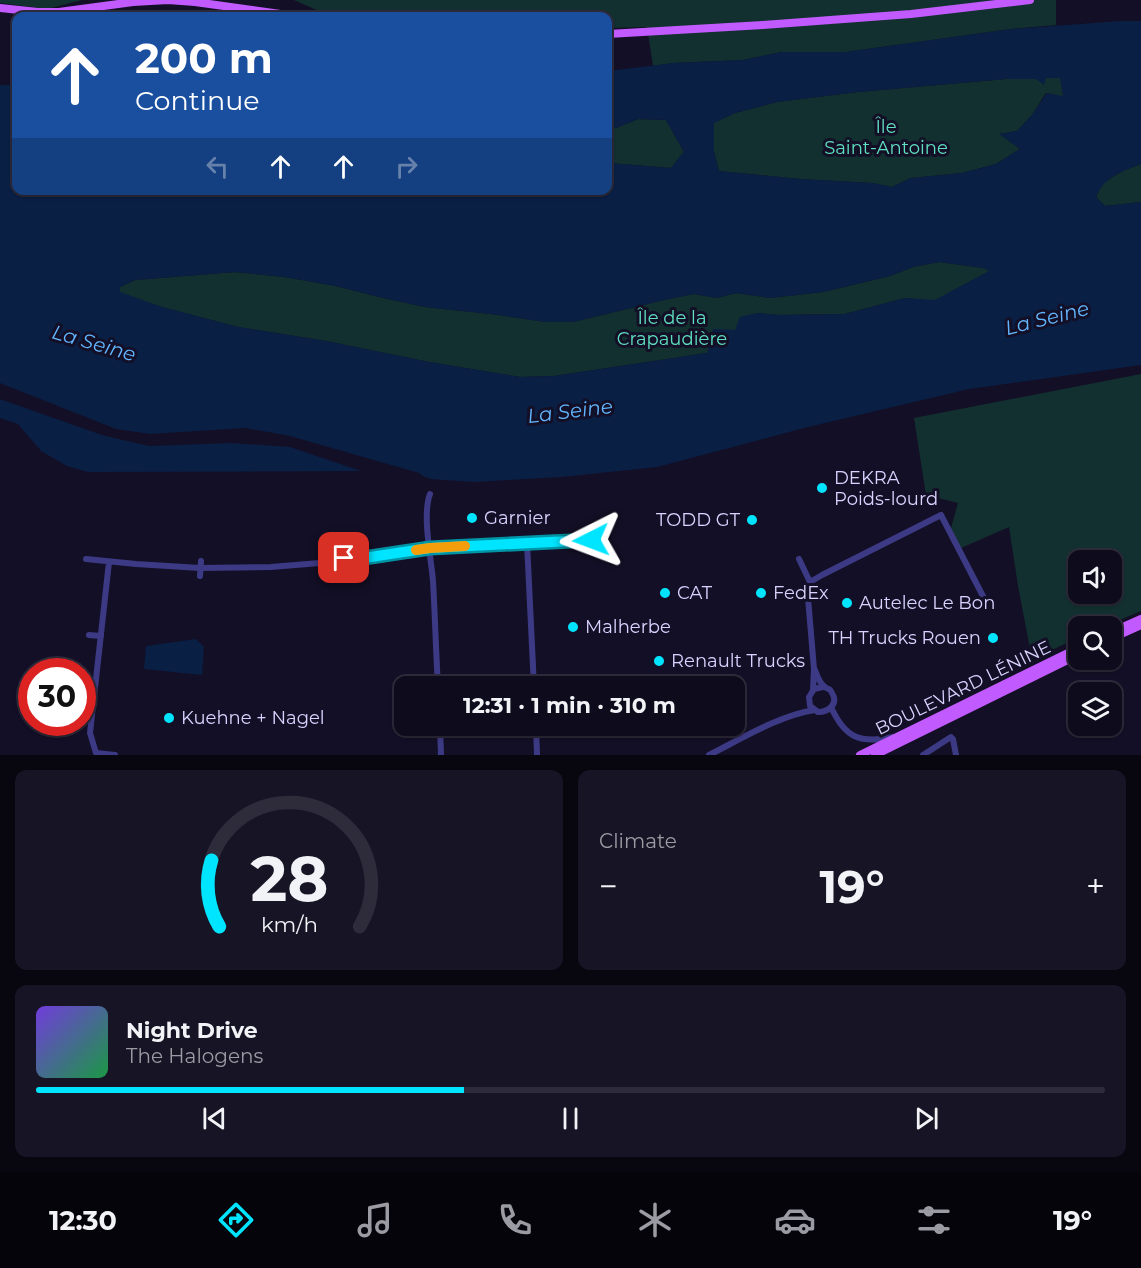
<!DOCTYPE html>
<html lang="en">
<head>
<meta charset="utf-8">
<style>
	:root { --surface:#0e0b1c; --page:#171425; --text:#f1f3f6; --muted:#9b9ba3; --line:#2e2b3b; --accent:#00e5ff }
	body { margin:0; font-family:Montserrat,sans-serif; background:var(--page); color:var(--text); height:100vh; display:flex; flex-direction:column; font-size:22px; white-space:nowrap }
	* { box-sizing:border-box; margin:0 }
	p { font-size:20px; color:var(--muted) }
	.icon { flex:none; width:33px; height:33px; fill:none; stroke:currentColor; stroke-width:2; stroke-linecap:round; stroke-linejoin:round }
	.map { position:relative; height:755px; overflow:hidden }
	.sheet { display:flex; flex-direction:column; gap:15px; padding:15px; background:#08060f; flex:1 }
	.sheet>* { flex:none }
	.banner { position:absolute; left:12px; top:12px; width:600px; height:183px; border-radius:12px; box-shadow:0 2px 4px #0004,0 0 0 2px var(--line); background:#1a4fa0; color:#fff; overflow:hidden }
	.buttons { position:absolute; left:1068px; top:550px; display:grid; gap:12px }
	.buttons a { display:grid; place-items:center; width:54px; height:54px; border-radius:12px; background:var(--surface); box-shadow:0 2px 4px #0004,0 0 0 2px var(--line); font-size:30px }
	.speed { position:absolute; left:18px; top:658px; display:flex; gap:12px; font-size:30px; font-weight:700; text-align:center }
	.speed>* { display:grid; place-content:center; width:78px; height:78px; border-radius:50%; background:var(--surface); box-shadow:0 2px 4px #0004,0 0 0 2px var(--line); line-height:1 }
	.speed .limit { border:9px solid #d22; background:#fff; color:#111 }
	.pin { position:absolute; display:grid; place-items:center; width:51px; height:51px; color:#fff; margin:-26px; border-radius:12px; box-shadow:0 3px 9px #0006 }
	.me { position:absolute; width:66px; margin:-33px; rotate:267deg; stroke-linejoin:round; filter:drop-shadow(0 0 4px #0008) }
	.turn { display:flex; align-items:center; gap:21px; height:126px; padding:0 24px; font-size:27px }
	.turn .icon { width:78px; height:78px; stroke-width:2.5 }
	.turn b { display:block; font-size:42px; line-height:51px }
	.lanes { display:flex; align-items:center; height:57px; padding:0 24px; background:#0003; justify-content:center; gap:30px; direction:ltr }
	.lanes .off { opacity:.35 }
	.big { font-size:45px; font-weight:700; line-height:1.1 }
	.sheet .tile { flex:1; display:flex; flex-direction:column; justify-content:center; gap:9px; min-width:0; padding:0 21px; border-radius:12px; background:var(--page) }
	.sheet .dial { align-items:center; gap:0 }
	.dial svg { height:156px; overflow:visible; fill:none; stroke:var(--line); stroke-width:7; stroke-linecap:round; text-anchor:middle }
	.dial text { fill:var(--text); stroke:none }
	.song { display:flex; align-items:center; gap:18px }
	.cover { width:72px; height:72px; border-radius:9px; background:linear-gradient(135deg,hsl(260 70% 55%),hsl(140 70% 35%)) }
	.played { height:6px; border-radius:3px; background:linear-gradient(90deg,var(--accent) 40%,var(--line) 40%) }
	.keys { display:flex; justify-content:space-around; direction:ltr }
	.heat { display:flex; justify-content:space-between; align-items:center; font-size:33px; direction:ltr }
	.sheet .tiles { flex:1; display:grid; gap:15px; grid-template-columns:1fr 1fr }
	.tile:last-child { grid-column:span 2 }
	.trip { position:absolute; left:394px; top:676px; width:351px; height:60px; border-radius:12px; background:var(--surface); box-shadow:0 2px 4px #0004,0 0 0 2px var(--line); font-weight:700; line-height:60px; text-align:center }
	.tabs { display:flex; height:96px; justify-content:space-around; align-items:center; background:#06040b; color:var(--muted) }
	.tabs .icon { width:42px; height:42px }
	.tabs .on { color:var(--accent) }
	.tabs b { font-size:27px; color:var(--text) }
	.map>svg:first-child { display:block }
	.green { fill:#12302f; fill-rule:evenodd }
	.water { fill:#0a1f44; fill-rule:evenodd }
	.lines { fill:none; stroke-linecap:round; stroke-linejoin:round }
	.minor { stroke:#3d3a85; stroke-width:6 }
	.major { stroke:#c25bff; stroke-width:8 }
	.route-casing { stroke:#0095a6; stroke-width:15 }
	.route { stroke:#00e5ff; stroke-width:10 }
	.slow { stroke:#f59e0b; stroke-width:10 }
	.poi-dot { fill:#00e5ff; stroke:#130f26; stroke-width:2 }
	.labels { text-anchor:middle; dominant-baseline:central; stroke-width:6; stroke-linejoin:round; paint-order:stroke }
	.park-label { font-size:18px; fill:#5fe0c0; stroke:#130f26 }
	.poi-label { font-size:18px; fill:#d9d4ff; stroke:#130f26; text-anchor:start }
	.street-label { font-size:18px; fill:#d9d4ff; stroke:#130f26 }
	.water-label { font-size:20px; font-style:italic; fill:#62b6ff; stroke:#130f26 }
</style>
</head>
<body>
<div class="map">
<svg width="1141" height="755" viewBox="0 0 1141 755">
	<rect width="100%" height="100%" fill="#130f26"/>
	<path class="green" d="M0,0H82L47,9L0,3Z
		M294,0H1056V25L1011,29L846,52H782L743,60L674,63L653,66L647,27L608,28V16H330Z
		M1046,78H1061L1063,97L1046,93L1032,115L1017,131L1000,134L1020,149L996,164L962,173L911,178L892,187L872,183L800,179L719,171L714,152L713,123L735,113L777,102L858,92L1006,79Z
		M638,119L666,120L684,152L671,168L609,163L608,162V126L616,128Z
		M1141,164V202L1105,206L1096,197L1102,184L1122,171Z
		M939,262L984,268L990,271L935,301L905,298L845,314L778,315L757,313L707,353L554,376L520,377L429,362L326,341L238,327L162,307L120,293V287L135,280L235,272L285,277L336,286L379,297L425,307L491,314L546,322H573L664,300L694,294L717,298L736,293L770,298L823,292L890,276L913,267Z
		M1141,374V611L1103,627H1078V638L1032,659L1018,586L1009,527L961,548L951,528L958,503L926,495L914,418ZM1078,561H1112V594H1078Z"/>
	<path class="water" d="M1121,21H1141V164C1121,172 1105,176 1096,197L1105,206L1141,202V365L969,389L808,427L657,467L562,477L474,482L431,479L423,476L419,473L290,436L245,428L150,434L116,429L0,383V85H16V190H608V162L609,163L671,168L684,152L666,120L638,119L616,128L608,126V71L674,63L743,60L782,52H846L1011,29ZM1046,78H1060L1063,96L1047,93L1032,115L1017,131L999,134L1020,149L996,164L962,173L911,178L892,187L872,183L800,179L719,171L714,152V123L735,113L777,102L858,92L1006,79H1036L1044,85ZM939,262L984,268L989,271L935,300L905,298L845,314L778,315L757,313L740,317L735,330L713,329L707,353L554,376L520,377L429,362L326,341L238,327L162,307L120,292V287L135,280L235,272L285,277L336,286L379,297L425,307L491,314L546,322H573L664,300L694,294L717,298L736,293L770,298L823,292L890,276L913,267Z
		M0,399L102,435L149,446L232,443L290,447L361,471L88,472L67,466L41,451L18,424L0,418Z
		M196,639L204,647L202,675L144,669L146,646Z"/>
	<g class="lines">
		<path class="minor" d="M430,494C422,515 431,557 433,581C435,616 436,652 438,687
			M527,543L534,687
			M343,554L344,569
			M86,559L136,564L200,568L271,567L344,561L430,548L594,540L608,552
			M799,559L810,582
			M109,562L90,733L96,753L115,755
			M200,576L201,561
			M89,635L101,636
			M815,670C817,676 820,684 825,687C830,691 829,687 832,693C839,704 828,712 818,712L810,706L809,697L814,689L823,687
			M813,690L814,669L807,586L810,582L822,575L941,515L986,602
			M831,707C845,738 860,744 893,737
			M440,726L441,755
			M536,726L537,755
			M709,755C741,739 780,715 815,710
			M923,755L951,737L953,739L956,755"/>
		<path class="major" d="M0,8L38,12H59L133,2L168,0L195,2L295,16
			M608,34L763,25L911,14L1030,0
			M1112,632L1141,619
			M1112,638L1141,625
			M860,755L1078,648
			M875,755L1078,655"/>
	</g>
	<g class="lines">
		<g class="route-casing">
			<path id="route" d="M344,558V561L430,548L591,540"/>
		</g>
		<use href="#route" class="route"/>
		<path class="slow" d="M416,550L430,548L465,546"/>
	</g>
	<g class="poi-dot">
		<circle cx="822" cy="488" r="6"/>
		<circle cx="472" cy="518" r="6"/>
		<circle cx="752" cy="520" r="6"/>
		<circle cx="665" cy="593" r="6"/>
		<circle cx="761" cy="593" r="6"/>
		<circle cx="847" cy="603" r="6"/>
		<circle cx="573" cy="627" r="6"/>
		<circle cx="993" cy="638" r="6"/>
		<circle cx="659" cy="661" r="6"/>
		<circle cx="169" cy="718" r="6"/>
	</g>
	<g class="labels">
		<g class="park-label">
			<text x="886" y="127">Île<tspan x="886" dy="21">Saint-Antoine</tspan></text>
			<text x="672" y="318">Île de la<tspan x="672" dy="21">Crapaudière</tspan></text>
		</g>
		<g class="poi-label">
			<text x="834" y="478">DEKRA<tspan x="834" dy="21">Poids-lourd</tspan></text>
			<text x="484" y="518">Garnier</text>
			<text x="740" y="520" text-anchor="end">TODD GT</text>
			<text x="677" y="593">CAT</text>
			<text x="773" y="593">FedEx</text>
			<text x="859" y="603">Autelec Le Bon</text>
			<text x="585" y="627">Malherbe</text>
			<text x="981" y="638" text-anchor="end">TH Trucks Rouen</text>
			<text x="671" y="661">Renault Trucks</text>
			<text x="181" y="718">Kuehne + Nagel</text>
		</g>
		<g class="street-label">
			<text transform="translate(963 688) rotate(-26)">BOULEVARD LÉNINE</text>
		</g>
		<g class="water-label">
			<text transform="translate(1047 318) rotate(-14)">La Seine</text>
			<text transform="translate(94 343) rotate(16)">La Seine</text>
			<text transform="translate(570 411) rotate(-7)">La Seine</text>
		</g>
	</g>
</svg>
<div class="buttons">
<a><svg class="icon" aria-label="sound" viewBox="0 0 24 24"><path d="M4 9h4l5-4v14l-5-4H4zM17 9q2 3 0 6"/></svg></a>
<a><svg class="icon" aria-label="search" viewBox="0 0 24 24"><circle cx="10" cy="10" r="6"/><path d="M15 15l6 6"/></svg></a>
<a><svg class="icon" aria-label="layers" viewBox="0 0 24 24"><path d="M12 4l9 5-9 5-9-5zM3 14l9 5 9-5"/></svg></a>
</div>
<div class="speed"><div class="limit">30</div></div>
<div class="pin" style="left:344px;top:558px;background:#d93025"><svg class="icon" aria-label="arrive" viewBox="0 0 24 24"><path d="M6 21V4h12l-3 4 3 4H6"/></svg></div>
<svg class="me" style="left:591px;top:540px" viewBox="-20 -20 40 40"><path d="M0-17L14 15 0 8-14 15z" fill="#00e5ff" stroke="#fff" stroke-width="4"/></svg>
<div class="trip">12:31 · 1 min · 310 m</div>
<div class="banner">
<div class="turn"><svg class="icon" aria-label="ahead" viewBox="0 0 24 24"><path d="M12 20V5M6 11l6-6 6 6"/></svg><div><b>200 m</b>Continue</div></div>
<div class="lanes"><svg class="icon off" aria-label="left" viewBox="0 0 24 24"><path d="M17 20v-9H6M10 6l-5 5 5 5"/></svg><svg class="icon" aria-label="ahead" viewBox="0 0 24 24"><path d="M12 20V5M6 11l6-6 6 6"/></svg><svg class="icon" aria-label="ahead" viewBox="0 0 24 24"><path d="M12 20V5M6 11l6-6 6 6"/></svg><svg class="icon off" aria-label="right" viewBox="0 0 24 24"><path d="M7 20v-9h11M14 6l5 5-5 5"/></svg></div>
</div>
</div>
<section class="sheet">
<div class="tiles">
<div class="tile dial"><svg viewBox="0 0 100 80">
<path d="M14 69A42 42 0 1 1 86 69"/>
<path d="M14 69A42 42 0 0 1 10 35" stroke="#00e5ff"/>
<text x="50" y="56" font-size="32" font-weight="700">28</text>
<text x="50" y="72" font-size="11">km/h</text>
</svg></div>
<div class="tile"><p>Climate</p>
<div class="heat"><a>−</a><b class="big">19°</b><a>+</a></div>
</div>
<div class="tile">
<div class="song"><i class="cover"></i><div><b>Night Drive</b><p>The Halogens</p></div></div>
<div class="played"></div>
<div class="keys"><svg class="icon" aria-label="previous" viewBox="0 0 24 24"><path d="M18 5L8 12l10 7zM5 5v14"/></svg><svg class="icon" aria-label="pause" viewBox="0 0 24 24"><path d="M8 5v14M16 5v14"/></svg><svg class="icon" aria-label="next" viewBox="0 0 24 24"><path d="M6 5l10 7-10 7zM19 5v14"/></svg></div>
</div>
</div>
</section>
<nav class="tabs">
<b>12:30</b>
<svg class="icon on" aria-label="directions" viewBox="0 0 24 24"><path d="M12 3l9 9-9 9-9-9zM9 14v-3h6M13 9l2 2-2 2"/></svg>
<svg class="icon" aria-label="music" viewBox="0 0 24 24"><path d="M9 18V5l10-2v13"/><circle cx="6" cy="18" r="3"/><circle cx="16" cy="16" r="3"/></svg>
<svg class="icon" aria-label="phone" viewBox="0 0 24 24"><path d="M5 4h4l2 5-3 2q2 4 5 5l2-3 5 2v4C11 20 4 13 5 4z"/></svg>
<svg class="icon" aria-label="climate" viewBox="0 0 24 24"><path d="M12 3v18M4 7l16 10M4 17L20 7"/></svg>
<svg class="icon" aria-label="car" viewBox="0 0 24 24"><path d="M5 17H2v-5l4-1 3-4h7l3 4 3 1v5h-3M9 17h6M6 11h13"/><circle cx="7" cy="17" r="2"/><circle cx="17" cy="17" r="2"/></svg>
<svg class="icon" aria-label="filters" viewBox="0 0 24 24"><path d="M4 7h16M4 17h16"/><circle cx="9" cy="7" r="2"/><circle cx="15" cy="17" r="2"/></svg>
<b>19°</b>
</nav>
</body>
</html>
